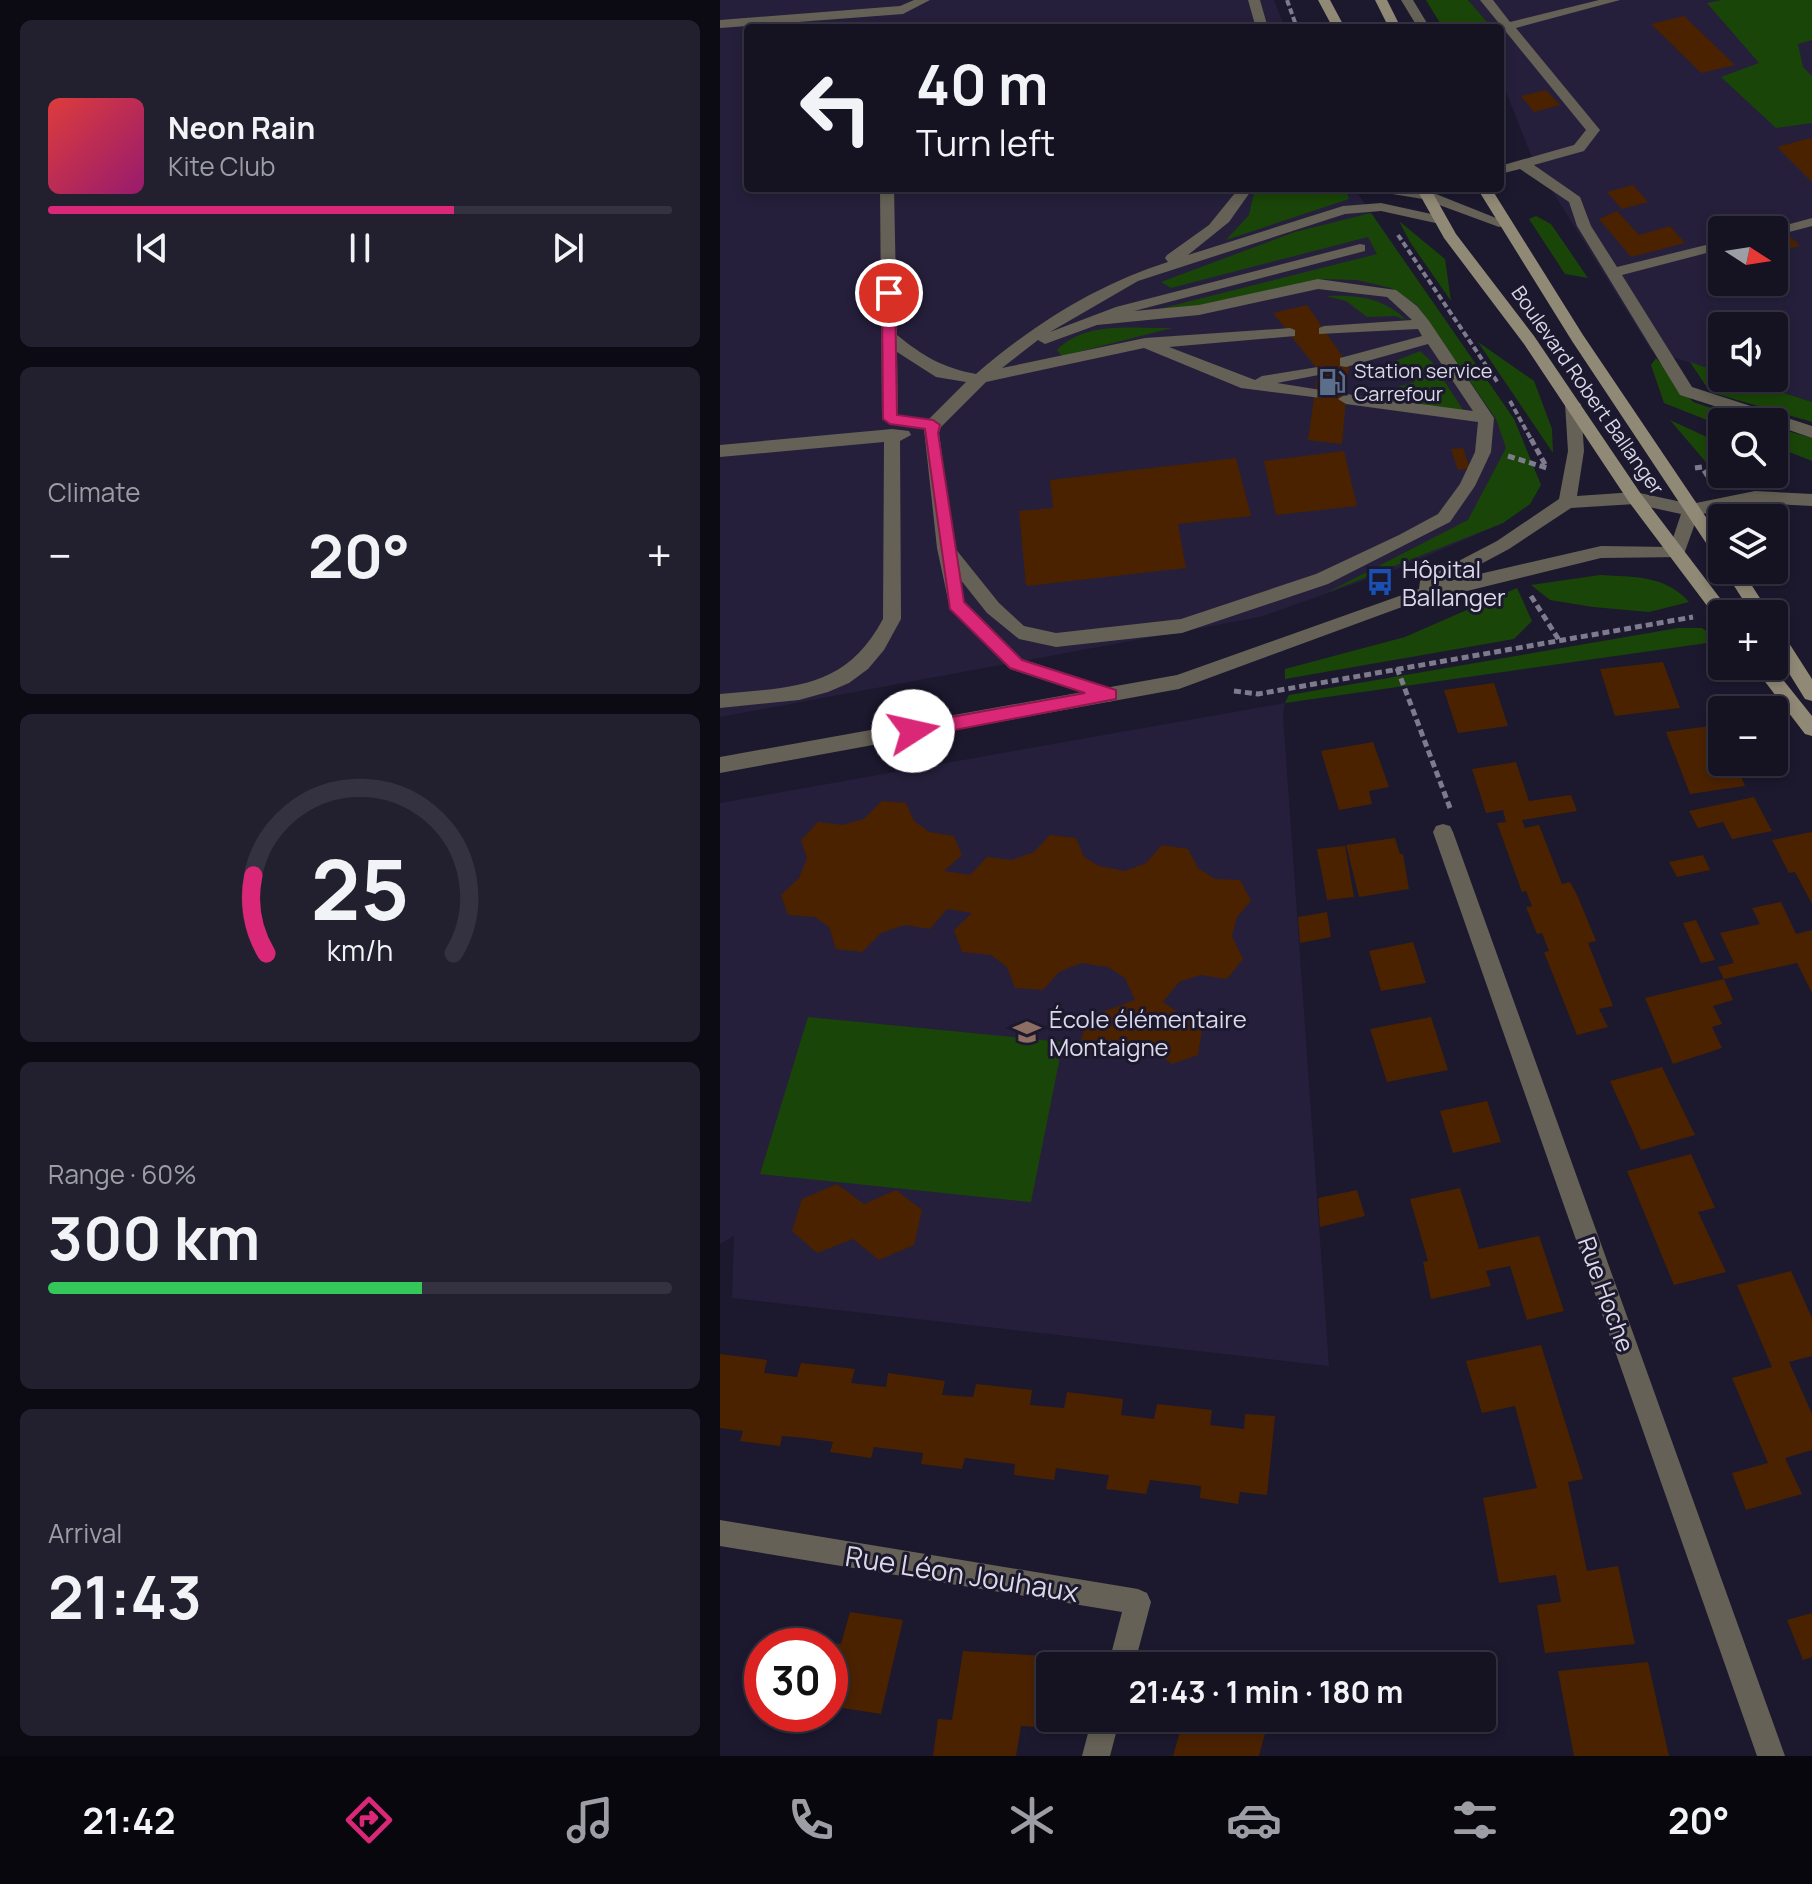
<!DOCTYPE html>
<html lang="en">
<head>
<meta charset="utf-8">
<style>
	:root { --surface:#151222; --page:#22202f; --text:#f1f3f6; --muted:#9d9ea5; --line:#343240; --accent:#db2777 }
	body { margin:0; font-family:Manrope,sans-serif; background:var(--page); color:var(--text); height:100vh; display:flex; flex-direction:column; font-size:30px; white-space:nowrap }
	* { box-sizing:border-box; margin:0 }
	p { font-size:26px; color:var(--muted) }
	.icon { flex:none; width:44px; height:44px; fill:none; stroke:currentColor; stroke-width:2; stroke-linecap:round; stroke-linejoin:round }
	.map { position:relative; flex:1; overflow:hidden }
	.drawer { display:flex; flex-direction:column; gap:20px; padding:20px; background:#0c0a13; width:720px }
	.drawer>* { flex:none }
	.banner { position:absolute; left:24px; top:24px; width:760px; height:168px; border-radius:8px; box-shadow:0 4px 12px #0003,0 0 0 2px var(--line); background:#151222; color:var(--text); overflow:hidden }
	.needle { width:52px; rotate:102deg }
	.fabs { position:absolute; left:988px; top:216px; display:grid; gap:16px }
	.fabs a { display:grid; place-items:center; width:80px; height:80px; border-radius:8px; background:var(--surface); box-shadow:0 4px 12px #0003,0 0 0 2px var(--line); font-size:40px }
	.speed { position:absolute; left:24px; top:1628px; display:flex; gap:16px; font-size:40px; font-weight:700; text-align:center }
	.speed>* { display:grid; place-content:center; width:104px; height:104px; border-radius:50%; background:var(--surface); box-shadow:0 4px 12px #0003,0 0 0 2px var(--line); line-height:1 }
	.speed .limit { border:12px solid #d22; background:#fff; color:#111 }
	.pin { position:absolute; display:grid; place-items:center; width:68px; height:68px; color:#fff; margin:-34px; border:4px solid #fff; border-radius:50%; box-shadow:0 2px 8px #0007 }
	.me { position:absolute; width:88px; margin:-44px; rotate:80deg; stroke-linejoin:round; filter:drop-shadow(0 0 6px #0008) }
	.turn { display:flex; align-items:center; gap:28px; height:168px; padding:0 40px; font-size:36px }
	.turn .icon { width:104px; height:104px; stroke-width:2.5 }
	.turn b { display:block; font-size:56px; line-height:68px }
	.big { font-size:60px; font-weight:700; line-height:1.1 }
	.drawer .card { flex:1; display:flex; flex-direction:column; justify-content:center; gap:12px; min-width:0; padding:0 28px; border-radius:12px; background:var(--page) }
	.drawer .dial { align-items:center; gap:0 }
	.dial svg { height:208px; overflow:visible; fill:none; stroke:var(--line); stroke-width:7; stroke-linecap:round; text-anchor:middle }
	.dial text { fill:var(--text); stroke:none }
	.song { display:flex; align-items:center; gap:24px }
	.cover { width:96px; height:96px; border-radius:12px; background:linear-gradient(135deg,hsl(0 70% 55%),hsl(320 70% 35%)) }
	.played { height:8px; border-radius:4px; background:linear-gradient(90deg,var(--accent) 65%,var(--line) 65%) }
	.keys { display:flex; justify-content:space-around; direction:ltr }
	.heat { display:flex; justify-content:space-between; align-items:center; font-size:44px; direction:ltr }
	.charge { height:12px; border-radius:6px; background:linear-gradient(90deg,#34c759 60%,var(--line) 0) }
	.trip { position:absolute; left:316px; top:1652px; width:460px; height:80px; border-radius:8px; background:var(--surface); box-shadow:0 4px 12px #0003,0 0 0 2px var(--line); font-weight:700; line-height:80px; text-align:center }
	.tabs { display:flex; height:128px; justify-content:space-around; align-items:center; background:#08070e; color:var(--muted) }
	.tabs .icon { width:56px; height:56px }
	.tabs .on { color:var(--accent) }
	.tabs b { font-size:36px; color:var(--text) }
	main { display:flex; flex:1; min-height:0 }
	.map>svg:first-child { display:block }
	.built { fill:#251f3b; fill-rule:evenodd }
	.green { fill:#1a4508 }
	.building { fill:#4a2200 }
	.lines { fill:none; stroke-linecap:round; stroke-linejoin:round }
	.path-far1 { stroke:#7e7b8e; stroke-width:4; stroke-dasharray:6 3; stroke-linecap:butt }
	.path { stroke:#7e7b8e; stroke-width:5; stroke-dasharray:7 4; stroke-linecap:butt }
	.lane { fill:#656156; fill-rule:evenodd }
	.street { fill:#656156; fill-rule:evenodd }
	.secondary { fill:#908976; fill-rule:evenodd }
	.route { fill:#db2777; stroke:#8e194d; stroke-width:2 }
	.labels { text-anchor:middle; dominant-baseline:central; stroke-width:6; stroke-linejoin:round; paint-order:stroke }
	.far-poi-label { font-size:20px; fill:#dbd9e8; stroke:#1c182e; text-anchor:start }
	.far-street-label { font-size:20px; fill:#dbd9e8; stroke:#1c182e }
	.poi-label { font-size:24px; fill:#dbd9e8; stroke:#1c182e; text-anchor:start }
	.street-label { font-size:24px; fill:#dbd9e8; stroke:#1c182e }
	.near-street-label { font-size:28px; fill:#dbd9e8; stroke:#1c182e }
</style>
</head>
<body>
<main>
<section class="drawer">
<div class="card">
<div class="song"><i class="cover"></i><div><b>Neon Rain</b><p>Kite Club</p></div></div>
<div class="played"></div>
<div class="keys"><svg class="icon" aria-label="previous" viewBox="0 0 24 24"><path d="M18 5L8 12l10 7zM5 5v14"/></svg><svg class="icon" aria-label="pause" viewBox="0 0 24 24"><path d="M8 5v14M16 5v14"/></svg><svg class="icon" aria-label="next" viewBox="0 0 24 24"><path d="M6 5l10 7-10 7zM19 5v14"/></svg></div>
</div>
<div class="card"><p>Climate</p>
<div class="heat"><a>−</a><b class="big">20°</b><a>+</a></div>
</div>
<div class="card dial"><svg viewBox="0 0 100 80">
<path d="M14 69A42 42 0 1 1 86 69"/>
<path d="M14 69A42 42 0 0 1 9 39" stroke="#db2777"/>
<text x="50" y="56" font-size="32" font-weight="700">25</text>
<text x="50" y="72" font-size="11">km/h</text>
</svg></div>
<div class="card"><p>Range · 60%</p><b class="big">300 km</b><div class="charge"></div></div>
<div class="card"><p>Arrival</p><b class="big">21:43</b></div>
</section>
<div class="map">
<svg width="1092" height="1756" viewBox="0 0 1092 1756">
	<rect width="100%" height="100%" fill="#1c182e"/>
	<path class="built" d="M0,0H554L565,28H28V188H634L794,419L821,485L810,504L783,523L682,567L540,617L0,717Z
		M749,0H1092V402L1018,378H1054V326H1002V373L931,350L813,160L780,77V28H760ZM1002,230H1054V282H1002Z
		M565,703L563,715L609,1366L12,1298L14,1236L0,1244V803Z"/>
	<path class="green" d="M706,0H748L772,28H723Z
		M1002,0H1092V40L1078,44L1083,67L1092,76V123L1056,128L1001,77L1039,63L987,3Z
		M535,188H607L627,192L629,199L506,240L529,215Z
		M651,213L794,419L821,485L810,504L783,523L606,593L748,520L786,448L776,419L697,305L671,288L637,280L601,279L479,310L431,311L657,254L648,237L451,288L441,282L575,232Z
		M816,216L831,224L868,278L845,274L809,219Z
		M679,221L725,259L731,301L690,242Z
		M606,296C637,295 663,297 686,320L675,316L647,317L626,301Z
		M452,328L342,356L337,350C366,320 414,329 452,328Z
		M758,342L814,381L832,429L833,453Z
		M700,351L712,362L747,416L681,399L677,387L695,382L688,370L669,371L670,363Z
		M936,358L973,402L1033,422H1002V426L944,403L931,365Z
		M970,362L1002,373V378H1018L1092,402V422L990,392Z
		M950,420L1002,444V470L990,467Z
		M1054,427L1092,438V461L1054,446Z
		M880,575C913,577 946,575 969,602L929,612L873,607L830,600L811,585Z
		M797,588L812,621L794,639L565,679V669L685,637Z
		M958,628H982L1001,641L565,703L569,695Z
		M88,1017L343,1042L311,1202L40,1174Z"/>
	<path class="building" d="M964,16L1015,65L981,73L931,24Z
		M826,90L840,105L814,112L801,96Z
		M1090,138L1092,140V182L1057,147Z
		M913,185L928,202L902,209L887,192Z
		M897,211L919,235L950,226L965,243L911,257L879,219Z
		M1069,235L1080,246L1054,252V239Z
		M587,305L629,366L622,444L588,440L598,370L553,313Z
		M743,448L750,468L738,470L731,449Z
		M624,451L637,506L556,515L544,461Z
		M516,458L531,516L458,524L466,568L306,586L299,511L333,508L330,480Z
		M943,662L960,708L895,716L880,669Z
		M774,683L788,726L738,733L724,690Z
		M997,725L1002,735V762H1015L1025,786L970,794L946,732Z
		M653,742L669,787L649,791L652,804L619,810L601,751Z
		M796,762L809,801L851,795L857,811L802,820L805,828L819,825L842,884L850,882L858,897L876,941L868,943L893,1006L879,1009L888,1027L857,1035L824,952L829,951L822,933L817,934L806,907L812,906L806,891L802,892L777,823L786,822L783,810L766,813L752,769Z
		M1034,797L1052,831L1012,839L1003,822L978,828L969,811Z
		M162,801L186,803L194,821L209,832L234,836L242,855L224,871L250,875L267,857L292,860L314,852L330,835L356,838L364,857L379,866L405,871L426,863L442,845L468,849L478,868L495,879L520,880L531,901L517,917L512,936L523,959L507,979L480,975L459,982L443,1002L482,1030L478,1055L452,1064L434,1050L406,1047L381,1057L361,1043L366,1018L415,1000L405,978L388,967L361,963L339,972L323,990L295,988L287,967L271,955L242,952L234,930L252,913L227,909L210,929L185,925L161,933L142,952L116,949L109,927L95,917L68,915L61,895L79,878L87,858L81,840L98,822L123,825L144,819Z
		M1092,832V904L1075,872L1069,873L1052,840Z
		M675,838L680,854H683L689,889L639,897L626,845Z
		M625,846L634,897L607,900L597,849Z
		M983,855L990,870L957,877L949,862Z
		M1061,902L1076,934L1092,930V993L1077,963L1004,979L1013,1000L993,1006L1002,1024L992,1027L1002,1048L953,1064L925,998L1004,979L998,967L1014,963L1000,933L1040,924L1032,908Z
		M607,912L611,937L580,943L578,917Z
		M976,920L995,960L981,963L963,923Z
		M693,942L706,983L661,991L649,951Z
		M711,1017L728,1070L667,1082L650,1029Z
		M942,1067L975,1135L921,1150L890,1081Z
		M767,1101L781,1142L733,1153L720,1111Z
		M971,1154L995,1208L978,1212L1006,1272L954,1285L907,1171Z
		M117,1184L144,1204L176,1190L202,1210L194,1245L159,1260L133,1239L97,1253L72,1231L82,1199Z
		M740,1188L759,1249L819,1236L844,1311L807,1320L790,1266L766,1271L771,1286L711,1299L703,1262L708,1261L690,1199Z
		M637,1190L645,1216L600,1227L598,1198Z
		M1071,1271L1092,1318V1356L1069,1362L1092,1414V1450L1065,1458L1082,1494L1026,1510L1012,1473L1048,1463L1012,1378L1052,1367L1017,1285Z
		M821,1345L863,1479L848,1482L867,1571L898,1566L915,1644L825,1653L817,1605L841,1602L836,1575L779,1583L763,1498L817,1488L795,1406L762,1413L746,1361Z
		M0,1354L47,1360L44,1373L77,1377L81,1363L135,1369L131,1383L166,1387L168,1373L225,1381L222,1395L253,1397L256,1384L312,1390L310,1405L344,1408L347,1392L403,1399L401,1415L434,1419L437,1404L492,1410L490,1425L524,1429L525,1414L555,1416L547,1495L520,1492L518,1504L480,1498L481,1486L430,1480L426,1494L386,1489L389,1475L364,1472L336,1468L334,1480L294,1475L295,1464L245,1458L242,1469L201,1464L203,1453L179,1450L154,1447L151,1458L110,1452L113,1442L86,1438L62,1436L60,1446L20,1441L23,1431L0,1428Z
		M130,1612L183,1620L161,1714L110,1706V1646H75L77,1638L121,1644Z
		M1092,1613V1657L1083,1660L1067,1620Z
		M243,1651L327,1656L318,1727L301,1726L296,1756H213L218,1719L232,1720Z
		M482,1653L519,1665V1666H478Z
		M928,1662L949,1756H854L838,1671Z
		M464,1718H549L539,1756H453Z"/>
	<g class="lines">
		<path class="path-far1" d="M567,0L577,28
			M678,235L778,383
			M790,401L812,441"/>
		<path class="path" d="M811,439L826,466
			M788,456L827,468
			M975,468L982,467L990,480
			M811,596L839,640
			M677,668L730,808
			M514,691L538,694L973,617"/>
		<path class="lane" d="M194,0H210L183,14L0,28V20L180,6Z
			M528,0H540L548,28H536Z
			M681,0H693L710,28H698Z
			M760,0H773L790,22L879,0H900L796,28L880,130L864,151L814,165L860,197L871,226L897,267L1002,241V249L902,275L972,387L1092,426V438L1054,425V422H1044L960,395L857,226L849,202L800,169L780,174V166L854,145L866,130Z
			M160,188H174L177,335C203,356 223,368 256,374C314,324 376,285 448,262L445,258L447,255L489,225L519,188H533L509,222L468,255L623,206L661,203L725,217L727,220L720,224L661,211L625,214L418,281L330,332L396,307L640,244L645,245V251L414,311L479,305L598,279L676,290L697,306L709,321L774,418L771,452L755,486L730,522L608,584L462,633L336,647L299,639L267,613L240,579L244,601L302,659L397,690L399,695L390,702L290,669L230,609L217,548L204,429L170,424L162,419ZM598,289L667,297L692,320L604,326L599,328V334L698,329L702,336L620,358V366L626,367L708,344L753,411L626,394L618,399L626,404L758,422L755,452L740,484L718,514L679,535L596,574L461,619L336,633L304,626L279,603L234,547L219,433L221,427L266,382L424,348L521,388L601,398V390L557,383L604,374V366L542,376L535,380L449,347L575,336V330L570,328L425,338L282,368L318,340L325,344L377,325L479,315ZM177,352L216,377L246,382L209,419L178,415Z
			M653,188L711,192L791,224L779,227L703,199L660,192Z
			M1092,218V226L1054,236V230H1048Z
			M172,429L189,431L191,435L180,441L181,619L164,650L148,669L129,683L108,692L79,700L0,708V694C72,687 125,690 163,619L164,442L0,457V445Z"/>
		<path class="street" d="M853,399L861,404L864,451L857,496L915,492L971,504L1035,491L1092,494V506L1035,503L978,515L963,557L881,558L682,607L459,689L0,773V757L457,675L699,589L700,581L777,541L839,499L848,451L845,404ZM915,504L961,514L950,547L881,546L729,581L789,549L851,508Z
			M723,824L730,826L733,832L1065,1756H1037L713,832L716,826Z
			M0,1520L418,1589L427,1593L431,1602L414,1666H388L402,1612L0,1546Z
			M372,1718H400L390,1756H362Z"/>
		<path class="secondary" d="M598,0H610L625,28H613Z
			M655,0H667L681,28H669Z
			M696,188H710L736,234L814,336L921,494L1012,614H1002V620L997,619L909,502L804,344L724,238Z
			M757,188H771L863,335L1002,541V560L996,558L852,341Z
			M1004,570H1022L1050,614H1032Z
			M1054,627L1060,629L1092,679V701L1085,699L1054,649Z
			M1033,666H1052L1092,716V736L1085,734Z"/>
	</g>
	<path class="route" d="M169,289L175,293L177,415L213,420L220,425L218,433L244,602L302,660L396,690V699L193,738L187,736V726L193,724L365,693L290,668L230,609L205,429L170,424L163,419L162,293Z"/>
	<defs>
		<g id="fuel-bare" transform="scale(2.16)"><path d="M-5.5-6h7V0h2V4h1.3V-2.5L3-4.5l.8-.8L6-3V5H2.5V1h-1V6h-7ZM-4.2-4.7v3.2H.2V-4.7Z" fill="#5c6f8a" stroke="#1c182e" stroke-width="2.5" paint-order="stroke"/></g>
		<g id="bus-bare" transform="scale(2.16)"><path d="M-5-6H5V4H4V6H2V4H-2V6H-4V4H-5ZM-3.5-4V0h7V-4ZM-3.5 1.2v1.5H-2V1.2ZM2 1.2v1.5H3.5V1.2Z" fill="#1a4fb4" stroke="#1c182e" stroke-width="2.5" paint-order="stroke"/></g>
		<g id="school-bare" transform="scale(2.16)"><path d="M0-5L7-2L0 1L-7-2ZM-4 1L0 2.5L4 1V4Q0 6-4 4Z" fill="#8d6e63" stroke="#1c182e" stroke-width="2.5" paint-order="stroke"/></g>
	</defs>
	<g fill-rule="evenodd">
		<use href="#fuel-bare" x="612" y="382"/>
		<use href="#bus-bare" x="660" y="582"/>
		<use href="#school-bare" x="307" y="1032"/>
	</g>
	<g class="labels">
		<g class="far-poi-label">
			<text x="634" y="370">Station service<tspan x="634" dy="23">Carrefour</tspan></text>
		</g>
		<g class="far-street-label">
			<text transform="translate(868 390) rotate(55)">Boulevard Robert Ballanger</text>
		</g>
		<g class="poi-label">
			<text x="682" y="568">Hôpital<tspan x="682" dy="28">Ballanger</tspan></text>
			<text x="329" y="1018">École élémentaire<tspan x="329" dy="28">Montaigne</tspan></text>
		</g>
		<g class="street-label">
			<text transform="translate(887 1294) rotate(70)">Rue Hoche</text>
		</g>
		<g class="near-street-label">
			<text transform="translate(242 1573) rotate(9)">Rue Léon Jouhaux</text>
		</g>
	</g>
</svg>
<div class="fabs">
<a><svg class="needle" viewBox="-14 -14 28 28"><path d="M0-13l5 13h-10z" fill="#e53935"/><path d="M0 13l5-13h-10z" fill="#9d9ea5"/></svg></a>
<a><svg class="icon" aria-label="sound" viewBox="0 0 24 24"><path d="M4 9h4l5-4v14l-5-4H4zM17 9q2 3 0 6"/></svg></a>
<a><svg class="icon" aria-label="search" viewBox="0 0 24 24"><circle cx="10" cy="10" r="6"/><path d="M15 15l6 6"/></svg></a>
<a><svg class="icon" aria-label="layers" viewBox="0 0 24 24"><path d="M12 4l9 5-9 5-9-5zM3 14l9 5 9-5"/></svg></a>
<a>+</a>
<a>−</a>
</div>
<div class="speed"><div class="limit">30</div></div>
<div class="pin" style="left:169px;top:293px;background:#d93025"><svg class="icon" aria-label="arrive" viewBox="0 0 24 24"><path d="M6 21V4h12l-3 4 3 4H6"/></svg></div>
<svg class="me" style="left:193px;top:731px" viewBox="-20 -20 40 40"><circle r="19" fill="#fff"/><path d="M0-13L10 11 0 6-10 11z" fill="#db2777"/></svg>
<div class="trip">21:43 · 1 min · 180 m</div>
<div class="banner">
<div class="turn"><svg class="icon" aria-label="left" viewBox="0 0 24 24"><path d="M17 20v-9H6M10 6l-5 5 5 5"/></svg><div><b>40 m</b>Turn left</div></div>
</div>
</div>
</main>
<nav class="tabs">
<b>21:42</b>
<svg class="icon on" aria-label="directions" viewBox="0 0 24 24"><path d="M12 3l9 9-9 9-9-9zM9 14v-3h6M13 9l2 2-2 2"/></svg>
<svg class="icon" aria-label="music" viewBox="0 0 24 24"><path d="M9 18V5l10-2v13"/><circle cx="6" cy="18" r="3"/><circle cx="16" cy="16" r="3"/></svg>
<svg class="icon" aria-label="phone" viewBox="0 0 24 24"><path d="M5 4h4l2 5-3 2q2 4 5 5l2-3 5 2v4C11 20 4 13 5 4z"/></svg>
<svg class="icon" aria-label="climate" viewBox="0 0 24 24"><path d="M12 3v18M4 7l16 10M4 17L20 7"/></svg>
<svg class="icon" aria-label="car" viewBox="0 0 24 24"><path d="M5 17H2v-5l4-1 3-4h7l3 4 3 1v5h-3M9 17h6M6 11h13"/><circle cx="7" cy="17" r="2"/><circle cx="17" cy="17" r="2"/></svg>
<svg class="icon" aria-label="filters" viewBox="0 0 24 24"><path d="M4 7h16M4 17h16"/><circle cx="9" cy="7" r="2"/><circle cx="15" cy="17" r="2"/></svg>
<b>20°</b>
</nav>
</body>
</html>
